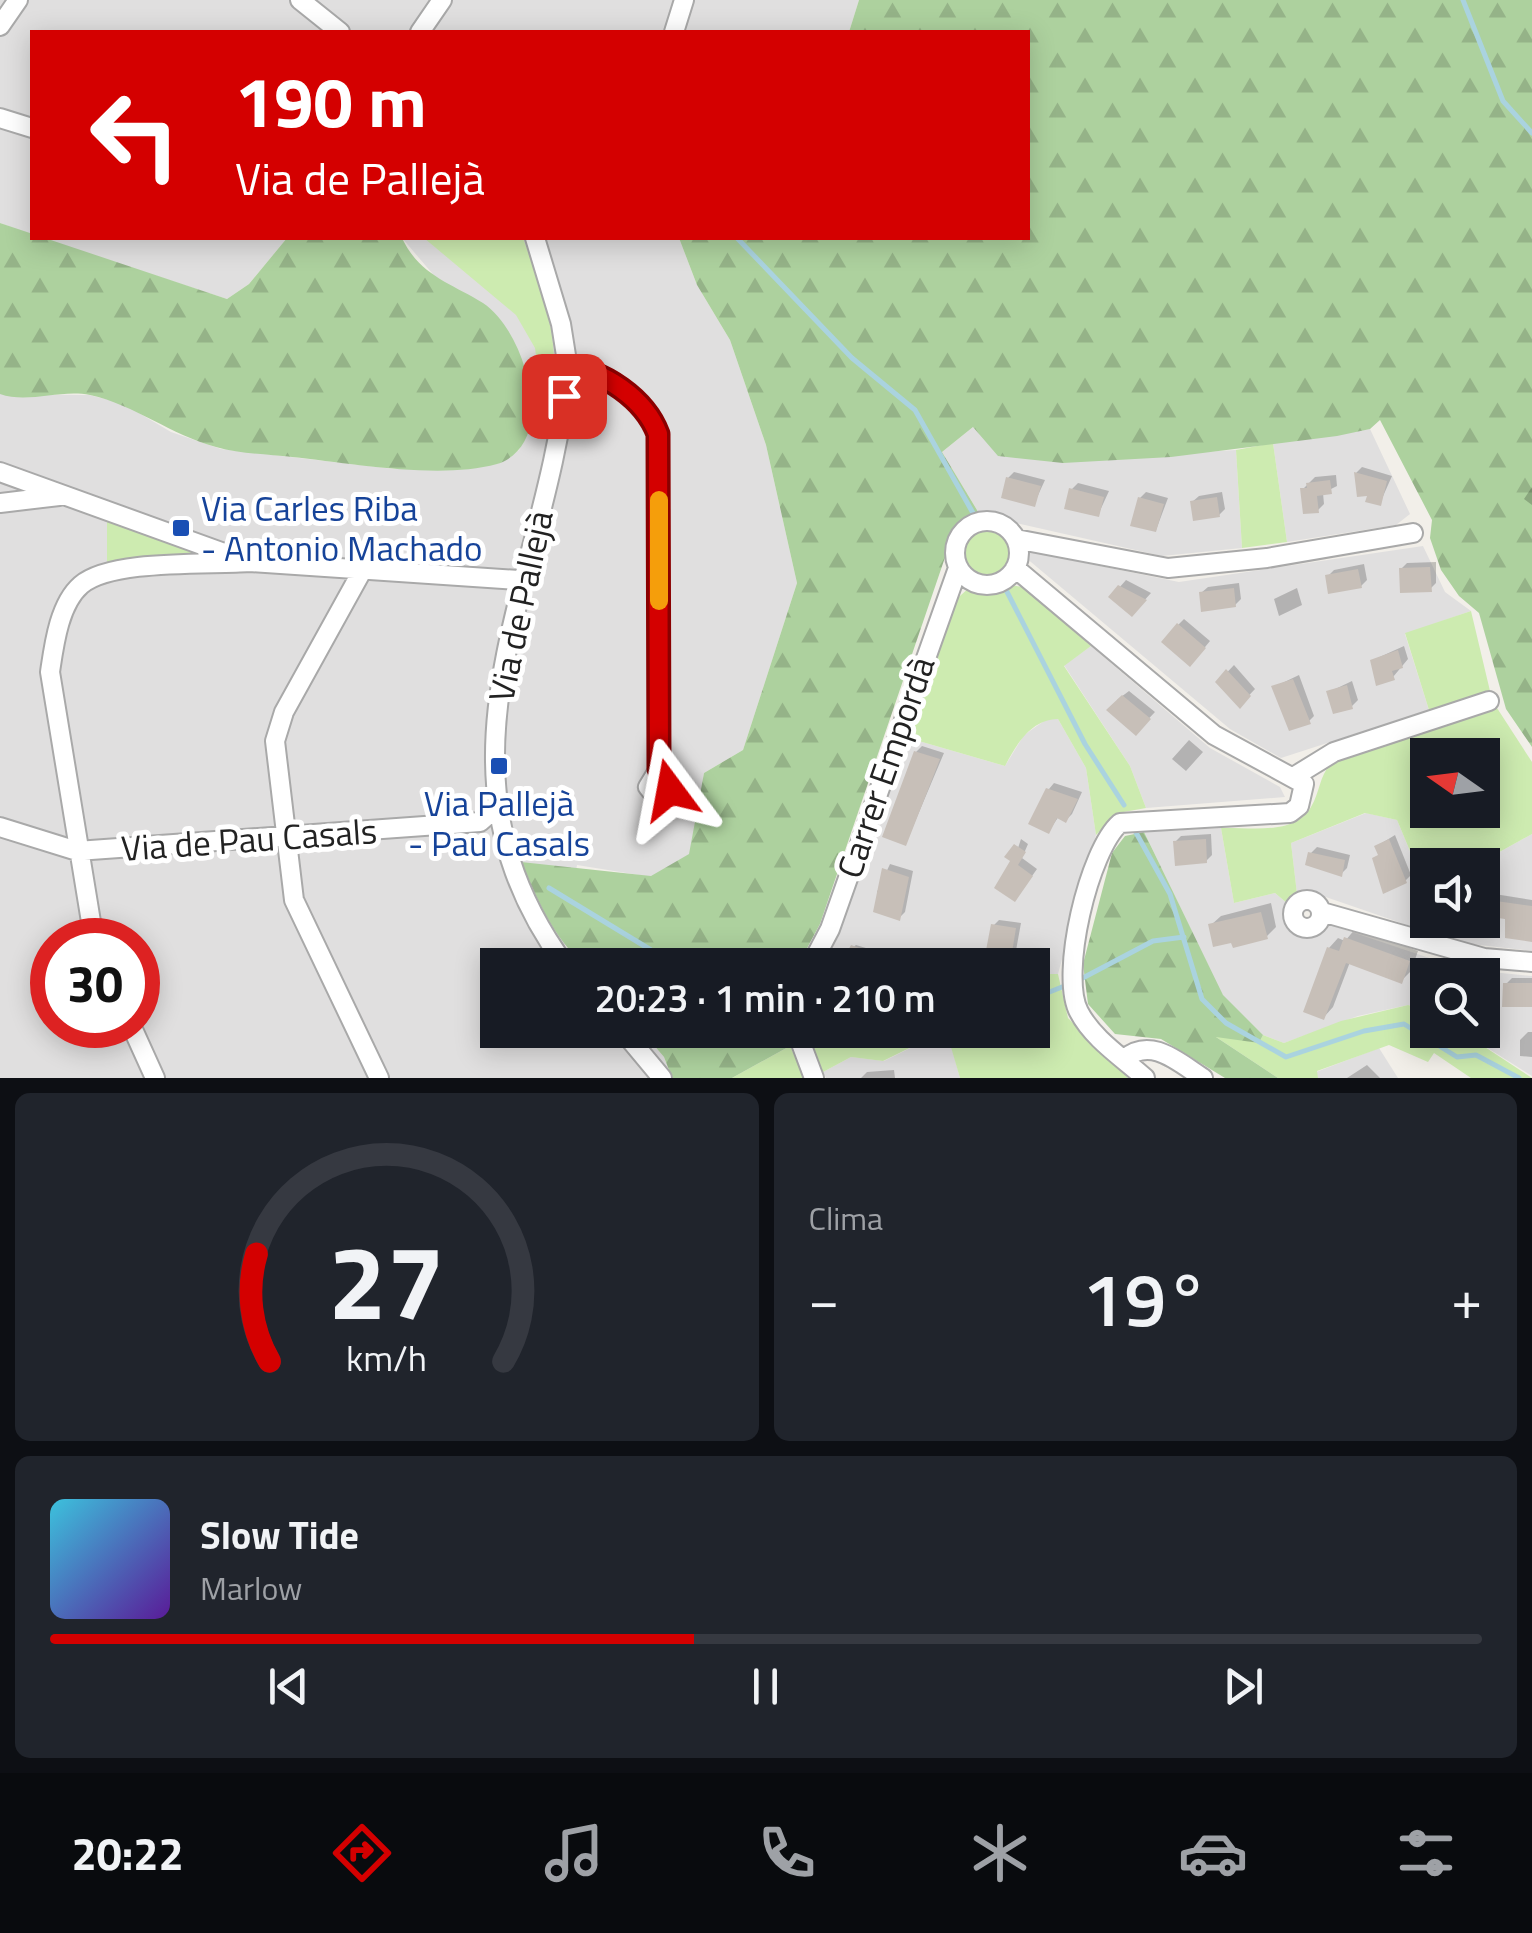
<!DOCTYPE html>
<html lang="es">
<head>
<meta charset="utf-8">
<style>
	:root { --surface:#171b24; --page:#20242c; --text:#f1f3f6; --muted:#9ea1a6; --line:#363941; --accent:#d40000 }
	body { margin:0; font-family:"Titillium Web",sans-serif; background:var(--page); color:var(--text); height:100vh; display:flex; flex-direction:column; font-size:38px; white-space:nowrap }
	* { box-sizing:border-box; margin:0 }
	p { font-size:32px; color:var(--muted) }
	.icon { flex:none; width:55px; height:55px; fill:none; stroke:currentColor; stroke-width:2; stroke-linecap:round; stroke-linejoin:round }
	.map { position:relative; height:1078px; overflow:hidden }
	.details { display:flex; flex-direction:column; gap:15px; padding:15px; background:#0d0f14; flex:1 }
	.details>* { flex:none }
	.hud { position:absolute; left:30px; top:30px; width:1000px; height:210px; border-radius:0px; box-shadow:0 5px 25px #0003; background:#d40000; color:#fff; overflow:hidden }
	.needle { width:65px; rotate:284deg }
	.tools { position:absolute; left:1410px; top:738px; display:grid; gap:20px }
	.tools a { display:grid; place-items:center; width:90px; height:90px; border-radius:0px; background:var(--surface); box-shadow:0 5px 25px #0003; font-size:50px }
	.speed { position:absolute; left:30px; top:918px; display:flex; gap:20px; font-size:50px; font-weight:700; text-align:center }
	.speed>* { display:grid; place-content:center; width:130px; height:130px; border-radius:50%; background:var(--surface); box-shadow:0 5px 25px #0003; line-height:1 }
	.speed .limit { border:15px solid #d22; background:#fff; color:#111 }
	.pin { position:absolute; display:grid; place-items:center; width:85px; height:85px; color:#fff; margin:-42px; border-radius:20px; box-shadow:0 5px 15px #0006 }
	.me { position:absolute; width:110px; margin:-55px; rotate:347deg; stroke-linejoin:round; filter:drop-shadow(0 0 8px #0008) }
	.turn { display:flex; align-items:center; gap:35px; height:210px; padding:0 40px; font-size:45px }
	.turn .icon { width:130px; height:130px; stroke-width:2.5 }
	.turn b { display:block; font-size:70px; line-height:85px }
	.big { font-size:75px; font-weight:600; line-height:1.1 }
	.details .tile { flex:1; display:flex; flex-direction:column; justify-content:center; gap:15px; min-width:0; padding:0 35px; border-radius:15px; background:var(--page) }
	.details .dial { align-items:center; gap:0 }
	.dial svg { height:260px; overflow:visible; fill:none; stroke:var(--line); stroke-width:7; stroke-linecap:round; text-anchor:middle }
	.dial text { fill:var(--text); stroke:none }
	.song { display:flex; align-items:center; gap:30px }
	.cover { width:120px; height:120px; border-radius:15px; background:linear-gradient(135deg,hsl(190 70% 55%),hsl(270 70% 35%)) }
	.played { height:10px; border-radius:5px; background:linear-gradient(90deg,var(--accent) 45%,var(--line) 45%) }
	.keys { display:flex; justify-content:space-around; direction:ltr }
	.heat { display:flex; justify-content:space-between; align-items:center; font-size:55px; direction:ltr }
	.details .tiles { flex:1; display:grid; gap:15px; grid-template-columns:1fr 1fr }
	.tile:last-child { grid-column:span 2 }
	.trip { position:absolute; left:480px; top:948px; width:570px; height:100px; border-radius:0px; background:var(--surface); box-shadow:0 5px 25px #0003; font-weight:600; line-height:100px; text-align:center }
	.menu { display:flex; height:160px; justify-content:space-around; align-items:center; background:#090b0e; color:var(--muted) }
	.menu .icon { width:70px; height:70px }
	.menu .active { color:var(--accent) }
	.menu b { font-size:45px; color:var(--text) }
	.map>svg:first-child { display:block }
	.residential { fill:#e0dfdf; fill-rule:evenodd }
	.grass { fill:#cdebb0; fill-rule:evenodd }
	.forest { fill:url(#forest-firs) }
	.shadow { fill:#0003 }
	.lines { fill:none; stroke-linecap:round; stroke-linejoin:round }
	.stream { stroke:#aad3df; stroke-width:5 }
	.building { fill:#c7bfb8 }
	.minor-casing { stroke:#a9a9a9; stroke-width:22 }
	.minor { stroke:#fff; stroke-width:18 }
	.route-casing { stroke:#8a0000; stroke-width:25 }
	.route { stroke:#d40000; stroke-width:18 }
	.slow { stroke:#f59e0b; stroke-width:18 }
	.transit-dot { fill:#1a4fb4; stroke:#fff; stroke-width:4 }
	.labels { text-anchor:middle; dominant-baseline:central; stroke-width:10; stroke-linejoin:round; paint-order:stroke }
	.transit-label { font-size:35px; fill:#164399; stroke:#fff; text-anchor:start }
	.street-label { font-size:35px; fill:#222; stroke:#fff }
</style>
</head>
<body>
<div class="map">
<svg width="1532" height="1078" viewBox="0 0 1532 1078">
	<defs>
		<pattern id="forest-firs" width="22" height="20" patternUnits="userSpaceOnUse" patternTransform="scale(2.5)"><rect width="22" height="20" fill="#add19e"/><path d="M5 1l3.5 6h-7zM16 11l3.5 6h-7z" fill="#95b388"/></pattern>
	</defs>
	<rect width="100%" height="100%" fill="#f2efe9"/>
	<path class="residential" d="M0,0H859L849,32H32V235L0,223Z
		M40,238H287L249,284L227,299Z
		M402,238H679L697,285L730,340L766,445L797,583L743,750L704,773L690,854L651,877L577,865L565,947L584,965H498V1030H641L664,1057L672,1078H0V394L89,395L122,403L171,432L221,449L394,469L497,464L519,450L531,419L525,376L511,336L488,308L437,279ZM52,940H138V1025H52Z
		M973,427L1133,456L1236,450L1242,548L1162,556L980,515L942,452Z
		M1370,429L1410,514L1396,525L1287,542L1273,443Z
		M1423,546L1445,592L1471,611L1405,634L1429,710L1281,758L1230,729L1025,557L1031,552L1179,582Z
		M1091,646L1210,748L1280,787L1285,797L1146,808L1130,766L1064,665Z
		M1047,719H1058L1086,768L1096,835L1058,974H1033L1032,965H822L837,939L905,737L1005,766L1024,735Z
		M1366,813L1397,820L1423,882L1410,926L1317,894H1297L1291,843Z
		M1221,828L1234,903L1275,893L1288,904L1287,926L1305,938L1331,925L1462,969L1532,976V1076L1459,1030H1482V975H1428L1427,1010L1408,1005L1358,1016L1284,1043L1263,1035L1223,996L1144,832Z
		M1532,834V951L1471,944L1419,929L1427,901L1428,920H1482V865H1467H1476Z
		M947,1030L960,1078H826L823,1072L851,1057L884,1061Z
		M1379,1048L1398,1078H1318L1316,1072Z"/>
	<path class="grass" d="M424,238H523C551,317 564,350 546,435L535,348L516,315Z
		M1273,443L1287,542L1242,548L1236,450Z
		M107,515L208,556L107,565Z
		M961 553a26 26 0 1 1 52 0a26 26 0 1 1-52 0Z
		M1010,585L1023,587L1091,646L1064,666L1130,766L1146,808L1118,813L1096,835L1086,768L1058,719C1030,720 1017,744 1005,766L905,737L953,602L969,588L990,590Z
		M1471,611L1490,691L1429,710L1405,633Z
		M1497,708L1532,762V834L1476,865H1428L1427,901L1419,929L1410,926L1423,882L1397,820L1365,813L1291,843L1297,894L1288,904L1275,893L1234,903L1221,828C1249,827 1295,836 1311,807C1320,792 1319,777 1331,763ZM1428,755H1482V810H1428Z
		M1033,974H1058L1068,1018L1128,1078H960L946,1030L883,1061L851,1057L823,1072L807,1031V1030H1032Z
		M1408,1005L1427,1010L1428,1030H1459L1532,1078H1471L1434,1053L1428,1062L1389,1045L1317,1071L1318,1078H1278L1213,1035L1259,1043L1263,1035L1284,1043L1341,1021Z
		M790,1046L804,1078H732Z"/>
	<path class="forest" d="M859,0H1532V747L1506,709L1479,613L1459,596L1441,570L1430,538L1432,520L1380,420L1370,429L1337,436L1171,457L1063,463L998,456L973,427L942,452L980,515L965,520L952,537L820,924L798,965H584C552,935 538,901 521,862L651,876L689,854L704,773L743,750L797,583L766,445L730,340L697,285L679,238H1028V32H849Z
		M0,223L227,299L249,284L287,238H402C420,276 451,283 483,303C515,325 534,380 531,418C530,439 517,458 497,464C439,480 351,463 292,457C267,454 240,454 216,447C171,435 135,405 90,395C60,389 28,404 0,394Z
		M1144,832L1223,995L1263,1035L1259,1043L1216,1037L1278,1078H1225L1161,1039L1115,1034L1088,1004L1083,964L1112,853L1125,836Z
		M641,1030H786L790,1046L732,1078H672L664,1057Z"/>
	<path class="shadow" d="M1362,467L1392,476L1380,503L1370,494H1360L1356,473Z
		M1014,472L1045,480L1034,504L1008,478Z
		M1336,475L1337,486L1323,493L1324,504L1318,510L1303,489L1315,477Z
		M1078,483L1109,491L1098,515L1072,489Z
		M1532,487V505L1524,499Z
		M1146,492L1168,498L1156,530L1140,498Z
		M1222,492L1225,509L1219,515L1192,502L1199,496Z
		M1436,562V583L1430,589L1401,569L1407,563Z
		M1364,564L1367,580L1361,586L1328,576L1334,570Z
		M1126,580L1151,593L1132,614L1111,597Z
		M1239,583L1241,599L1235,605L1201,593L1208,587Z
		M1297,588L1302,605L1279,616L1274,599Z
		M1184,619L1210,641L1196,658L1178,625Z
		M1404,646L1408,659L1393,677L1373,660Z
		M1234,665L1255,689L1240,705L1218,682Z
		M1299,675L1314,716L1308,722L1274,687Z
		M1352,681L1358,700L1352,706L1329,692Z
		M1129,691L1155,712L1136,732L1117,700Z
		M1189,740L1203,752L1186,771L1172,759Z
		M922,746L944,753L906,843L916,752Z
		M1054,783L1082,792L1072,814L1066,820L1059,816L1049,831V789Z
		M1211,834L1212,855L1206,861L1175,842L1181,836Z
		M1395,835L1411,875L1405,881L1377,846Z
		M1021,839L1028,844L1022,858L1037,869L1020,893L1014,860Z
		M1317,847L1350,855L1347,868L1341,874L1311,853Z
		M890,864L913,871L905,912L899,918L877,892Z
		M1482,892L1532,900V940L1501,916L1493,933L1441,920H1482Z
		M1271,903L1276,927L1266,937L1211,925L1221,916Z
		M999,920L1021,923L1015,956L1009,962L993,926Z
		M1356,928L1418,951L1411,971L1401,981L1350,962L1333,1007L1324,1017L1329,948L1338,938L1345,941Z
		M856,945L879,952L875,965H842L847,952Z
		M1450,960L1491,970L1488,986L1482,991V975H1439Z
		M1512,978H1532V1005L1506,984Z
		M1528,1032H1532V1057L1520,1056V1040Z
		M1367,1065L1380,1078H1346H1347Z
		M894,1070L895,1078H861L867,1072Z"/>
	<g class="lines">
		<path class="stream" d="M1463,0L1503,101L1532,133
			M737,238L852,358L915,410L973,513
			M1003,584L1085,744L1124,805
			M1134,829L1170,894L1202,999L1226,1023L1286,1057L1364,1031L1404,1024L1457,1057L1476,1055L1519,1078
			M549,888L651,950L696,965
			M1077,981L1153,941L1184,937
			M1032,999L1067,985"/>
	</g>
	<path class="building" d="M1354,472L1387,481L1381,506L1365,502L1367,496L1357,497Z
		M1006,477L1041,486L1035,507L1001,498Z
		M1330,480L1332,494L1317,496L1319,513L1303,514L1300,488H1307L1306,483Z
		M1069,488L1104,497L1099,517L1064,509Z
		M1138,497L1164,504L1156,532L1130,526Z
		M1217,497L1220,517L1193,521L1190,501Z
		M1430,567L1432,592L1400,593L1399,568Z
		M1358,569L1362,588L1328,594L1325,575Z
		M1118,585L1147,600L1132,617L1108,597Z
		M1234,588L1236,607L1201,612L1199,592Z
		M1177,623L1206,648L1190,667L1161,642Z
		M1398,650L1403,668L1392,671L1395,680L1376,686L1370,660Z
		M1226,669L1251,696L1240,709L1215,682Z
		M1293,679L1311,724L1289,731L1271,686Z
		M1347,685L1353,709L1333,714L1326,691Z
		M1122,695L1151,719L1136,736L1106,710Z
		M914,751L940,759L906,846L882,837Z
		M1046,788L1078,799L1066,823L1057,818L1049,834L1028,824Z
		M1206,839L1207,863L1175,866L1173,841Z
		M1389,839L1407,883L1383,894L1372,858L1378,855L1374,846Z
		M1014,844L1026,852L1018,865L1033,876L1015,902L994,888L1010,861L1004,857Z
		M1308,852L1345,860L1342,877L1305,865Z
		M882,868L909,877L900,921L873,912Z
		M1482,899L1532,906V942L1505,938V919L1498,918L1493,936L1438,927L1439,920H1482Z
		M1261,912L1268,939L1233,948L1231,943L1213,947L1208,924Z
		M991,924L1016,928L1010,965L984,961Z
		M1344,937L1410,961L1402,984L1346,963L1324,1020L1303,1012L1327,947L1339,951Z
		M851,945L879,955L876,961L881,965H840Z
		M1503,983H1532V1007H1502Z"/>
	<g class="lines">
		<g class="minor-casing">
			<path id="minor" d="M300,0L340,32
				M0,26L18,0
				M420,32L442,0
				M674,32L684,0
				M0,118L32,128
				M535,238L561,324L568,368C548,582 416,761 565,965
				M568,368C604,370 645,399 658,434L659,769L670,785L667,795L657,798L648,787L659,769
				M0,472L249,562L519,580
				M0,503L59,496
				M955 553a32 32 0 1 1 64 0a32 32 0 1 1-64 0Z
				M1016,539L1168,568L1267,558L1413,533
				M1015,568L1214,735L1304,784L1299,806L1290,813L1120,823C1089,850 1059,975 1079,1012C1093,1039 1123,1058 1145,1078
				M362,571L284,712L275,741L294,900L379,1078
				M1295,776L1334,752L1489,701
				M0,827L77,851L480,822L496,808
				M1293 914a14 14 0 1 1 28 0a14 14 0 1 1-28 0Z
				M1322,912L1484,958L1532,962
				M94,940L50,672C54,645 59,604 81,585C111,559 208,565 249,562
				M811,965L830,929L958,568
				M131,1025L155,1078
				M622,1030L662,1078
				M796,1030L814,1078
				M1124,1059C1151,1036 1178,1062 1203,1078"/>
		</g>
		<use href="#minor" class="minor"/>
	</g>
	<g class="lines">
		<g class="route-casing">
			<path id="route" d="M564,396L568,368C603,370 645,399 658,434L659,769L670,790"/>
		</g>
		<use href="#route" class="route"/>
		<path class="slow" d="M659,601V500"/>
	</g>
	<g class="transit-dot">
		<rect x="171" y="518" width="20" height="20" rx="5"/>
		<rect x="489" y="756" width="20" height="20" rx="5"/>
	</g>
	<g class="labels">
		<g class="transit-label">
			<text x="201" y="508">Via Carles Riba<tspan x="201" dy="40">- Antonio Machado</tspan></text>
			<text x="499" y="803" text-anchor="middle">Via Pallejà<tspan x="499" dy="40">- Pau Casals</tspan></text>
		</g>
		<g class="street-label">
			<text transform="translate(520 606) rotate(-78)">Via de Pallejà</text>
			<text transform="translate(885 767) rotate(-71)">Carrer Empordà</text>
			<text transform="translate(249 839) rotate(-4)">Via de Pau Casals</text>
		</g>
	</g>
</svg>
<div class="tools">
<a><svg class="needle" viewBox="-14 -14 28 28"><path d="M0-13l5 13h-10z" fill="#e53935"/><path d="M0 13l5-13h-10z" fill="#9ea1a6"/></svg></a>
<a><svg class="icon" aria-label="sound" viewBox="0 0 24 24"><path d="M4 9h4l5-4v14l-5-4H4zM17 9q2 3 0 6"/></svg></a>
<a><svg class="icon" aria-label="search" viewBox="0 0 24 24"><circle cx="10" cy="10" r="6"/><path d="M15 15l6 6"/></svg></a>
</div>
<div class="speed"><div class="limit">30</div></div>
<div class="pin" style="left:564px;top:396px;background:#d93025"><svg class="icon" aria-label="arrive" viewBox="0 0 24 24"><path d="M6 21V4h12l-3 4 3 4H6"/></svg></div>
<svg class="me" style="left:670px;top:790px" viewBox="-20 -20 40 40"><path d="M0-17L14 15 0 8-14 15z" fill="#d40000" stroke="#fff" stroke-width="4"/></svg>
<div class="trip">20:23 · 1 min · 210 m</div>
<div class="hud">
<div class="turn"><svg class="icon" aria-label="left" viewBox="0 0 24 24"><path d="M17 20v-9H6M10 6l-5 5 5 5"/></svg><div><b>190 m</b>Via de Pallejà</div></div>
</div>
</div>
<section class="details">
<div class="tiles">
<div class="tile dial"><svg viewBox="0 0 100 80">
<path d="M14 69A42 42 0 1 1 86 69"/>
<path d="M14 69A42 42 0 0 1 10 36" stroke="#d40000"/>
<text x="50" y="56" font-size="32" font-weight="700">27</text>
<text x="50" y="72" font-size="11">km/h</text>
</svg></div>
<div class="tile"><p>Clima</p>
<div class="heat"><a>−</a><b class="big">19°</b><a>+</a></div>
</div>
<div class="tile">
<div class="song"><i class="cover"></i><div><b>Slow Tide</b><p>Marlow</p></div></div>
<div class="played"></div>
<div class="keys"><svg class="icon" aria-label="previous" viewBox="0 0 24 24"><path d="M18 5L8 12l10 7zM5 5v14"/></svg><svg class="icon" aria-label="pause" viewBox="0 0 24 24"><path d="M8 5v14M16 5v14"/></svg><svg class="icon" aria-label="next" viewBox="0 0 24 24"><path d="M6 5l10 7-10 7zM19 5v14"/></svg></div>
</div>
</div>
</section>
<nav class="menu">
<b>20:22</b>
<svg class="icon active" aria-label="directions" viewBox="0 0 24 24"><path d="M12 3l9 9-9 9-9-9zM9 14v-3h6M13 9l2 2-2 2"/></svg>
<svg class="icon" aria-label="music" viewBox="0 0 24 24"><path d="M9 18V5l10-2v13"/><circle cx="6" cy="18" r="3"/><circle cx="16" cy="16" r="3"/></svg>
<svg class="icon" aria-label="phone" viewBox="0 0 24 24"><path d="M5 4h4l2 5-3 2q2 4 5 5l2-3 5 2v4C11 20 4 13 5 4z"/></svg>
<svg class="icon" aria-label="climate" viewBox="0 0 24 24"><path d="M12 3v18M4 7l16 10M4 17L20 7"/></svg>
<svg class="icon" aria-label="car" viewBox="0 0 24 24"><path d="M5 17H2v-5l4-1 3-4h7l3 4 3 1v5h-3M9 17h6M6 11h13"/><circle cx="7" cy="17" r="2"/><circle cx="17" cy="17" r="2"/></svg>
<svg class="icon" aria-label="filters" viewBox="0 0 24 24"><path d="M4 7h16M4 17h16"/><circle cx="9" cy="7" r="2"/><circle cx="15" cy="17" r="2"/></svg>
</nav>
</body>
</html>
